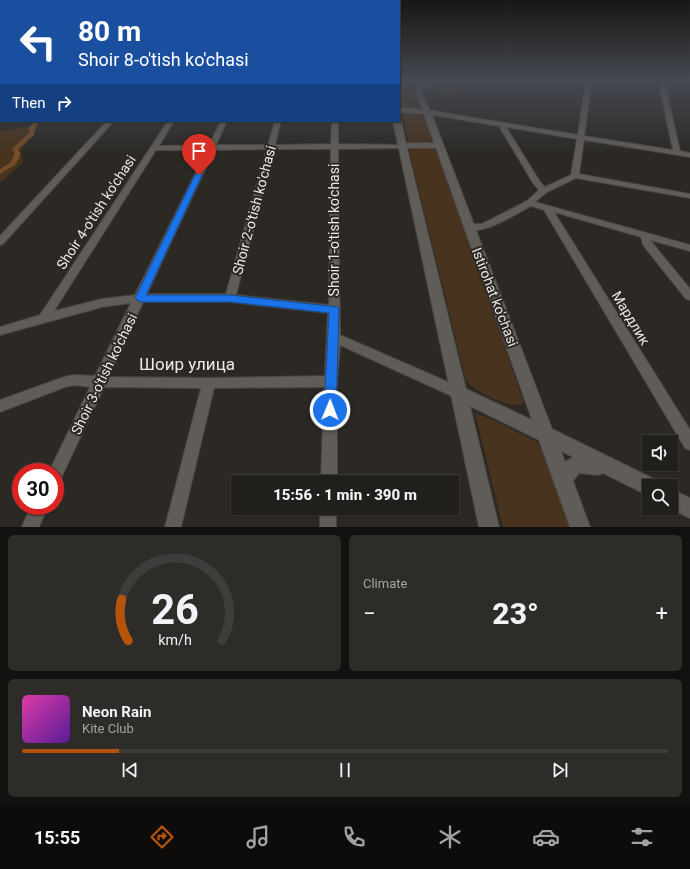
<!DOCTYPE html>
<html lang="en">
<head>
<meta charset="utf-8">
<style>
	:root { --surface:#211f1c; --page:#2d2c29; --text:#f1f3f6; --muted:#a2a2a3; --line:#3e3d3b; --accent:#b45309 }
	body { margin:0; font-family:Roboto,sans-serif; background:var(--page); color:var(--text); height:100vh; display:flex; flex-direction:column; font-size:15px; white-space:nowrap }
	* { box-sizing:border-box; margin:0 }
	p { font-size:13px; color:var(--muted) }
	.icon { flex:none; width:22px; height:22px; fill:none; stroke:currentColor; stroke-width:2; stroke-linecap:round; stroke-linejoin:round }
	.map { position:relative; height:527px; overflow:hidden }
	.panel { display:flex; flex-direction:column; gap:8px; padding:8px; background:#12110f; flex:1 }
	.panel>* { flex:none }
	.banner { position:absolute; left:0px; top:0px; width:400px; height:122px; box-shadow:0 1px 3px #0004,0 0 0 1px var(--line); background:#1a4fa0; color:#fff; overflow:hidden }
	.buttons { position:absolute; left:642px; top:435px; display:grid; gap:8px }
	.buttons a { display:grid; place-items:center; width:36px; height:36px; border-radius:0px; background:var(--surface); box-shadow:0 1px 3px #0004,0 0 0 1px var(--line); font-size:20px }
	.speed { position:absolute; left:12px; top:463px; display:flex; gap:8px; font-size:20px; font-weight:700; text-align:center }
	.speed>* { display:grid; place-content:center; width:52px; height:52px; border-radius:50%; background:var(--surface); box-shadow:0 1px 3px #0004,0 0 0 1px var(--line); line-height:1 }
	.speed .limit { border:6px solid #d22; background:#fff; color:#111 }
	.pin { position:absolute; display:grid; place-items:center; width:34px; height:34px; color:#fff; margin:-41px -17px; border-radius:50% 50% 50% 0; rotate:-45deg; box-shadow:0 0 4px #0007 }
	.pin .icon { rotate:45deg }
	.me { position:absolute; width:44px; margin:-22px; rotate:1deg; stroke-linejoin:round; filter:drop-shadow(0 0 3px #0008) }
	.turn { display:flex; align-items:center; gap:14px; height:84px; padding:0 12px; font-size:18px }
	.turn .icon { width:52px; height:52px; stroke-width:2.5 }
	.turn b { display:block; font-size:28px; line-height:34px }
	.then { display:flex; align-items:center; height:38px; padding:0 12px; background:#0003; gap:8px; font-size:15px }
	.big { font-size:30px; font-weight:800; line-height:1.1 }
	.panel .widget { flex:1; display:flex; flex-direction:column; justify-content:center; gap:6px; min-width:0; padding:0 14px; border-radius:6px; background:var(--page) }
	.panel .dial { align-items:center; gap:0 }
	.dial svg { height:104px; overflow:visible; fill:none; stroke:var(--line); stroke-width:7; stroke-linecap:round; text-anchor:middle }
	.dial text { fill:var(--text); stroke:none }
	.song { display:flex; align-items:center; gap:12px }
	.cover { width:48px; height:48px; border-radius:6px; background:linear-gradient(135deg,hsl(320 70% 55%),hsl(270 70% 35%)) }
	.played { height:4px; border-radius:2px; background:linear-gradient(90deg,var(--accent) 15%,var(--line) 15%) }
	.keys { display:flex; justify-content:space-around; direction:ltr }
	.heat { display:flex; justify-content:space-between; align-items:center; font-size:22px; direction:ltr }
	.panel .tiles { flex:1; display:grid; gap:8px; grid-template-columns:1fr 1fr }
	.widget:last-child { grid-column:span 2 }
	.trip { position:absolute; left:231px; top:475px; width:228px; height:40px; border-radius:0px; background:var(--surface); box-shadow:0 1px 3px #0004,0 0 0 1px var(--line); font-weight:800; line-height:40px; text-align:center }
	.menu { display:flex; height:64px; justify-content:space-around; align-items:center; background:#0d0c0b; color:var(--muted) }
	.menu .icon { width:28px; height:28px }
	.menu .active { color:var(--accent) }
	.menu b { font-size:18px; color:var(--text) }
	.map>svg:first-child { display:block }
	.green { fill:#48331e }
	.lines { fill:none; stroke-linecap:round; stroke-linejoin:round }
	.canal { fill:#754e27; fill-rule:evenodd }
	.street-casing { stroke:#494543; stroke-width:2 }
	.secondary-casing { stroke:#494543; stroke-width:2 }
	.street { fill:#605c58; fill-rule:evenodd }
	.secondary { fill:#605c58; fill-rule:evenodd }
	.route { fill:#1a73e8; stroke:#114b97 }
	.labels { text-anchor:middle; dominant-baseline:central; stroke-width:4; stroke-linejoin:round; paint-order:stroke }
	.street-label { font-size:14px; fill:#ece9e7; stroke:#2c2925 }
	.near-street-label { font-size:17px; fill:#ece9e7; stroke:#2c2925 }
</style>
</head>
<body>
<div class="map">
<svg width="690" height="527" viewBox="0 0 690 527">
	<rect width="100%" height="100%" fill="#2c2925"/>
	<path class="green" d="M415,80H436L415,90L419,108H400L399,93Z
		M455,84L468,88L451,96L438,92Z
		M402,112L425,115L432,141L426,143L409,144Z
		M37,126L38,128L20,152L23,162L0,183V131Z
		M414,148H430L436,150L524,403C521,404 517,405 514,405C502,404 473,390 466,380L409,150Z
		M475,413L496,421L537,442L547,455L572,527H503Z"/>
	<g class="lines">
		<path class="canal" d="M35,121H41L35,127L34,135L18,149L21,154L15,165L0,174V169L10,163L15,154L12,149L29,133V127Z"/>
		<g class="street-casing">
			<path id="street" d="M399,80H406L410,82L407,84Z
				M586,80H592L584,136L673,150L658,80H664L680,151L690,153V157L584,140L579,174L690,194V198L576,178L547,192L535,202L690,245V251L650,240L690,289V300L686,299L643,245L641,237L554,212L690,430V450L685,448L544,210L531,206C517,213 477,240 463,227L468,224H482L527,201L539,190L533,183L499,126L427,114L424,112L427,110L578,135ZM506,127L577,139L571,175L545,187L540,182Z
				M107,121H114L3,244L0,245V236Z
				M168,121H174L159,146L209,145L221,121H227L216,145H268L275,121H281L275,145L331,144L332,121H338V144L405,145V147L403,148L338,149L340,335L464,389L466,393L464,397L459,399L454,397L340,345L337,381V482H321L324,387L214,388L181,527H165L201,388L104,387L60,480L55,483V472H49L90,387L74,385L65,387L0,412V400L64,377L74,375L95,376L131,303L102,307L0,335V327L40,315ZM267,149L226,294H147L214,150ZM274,149H331L329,305L236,295ZM156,150H207L135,295L102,299L54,311ZM143,302H230L328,313L325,376L209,378L109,377Z
				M31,506H48L39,527H22Z
				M320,508H336V527H320Z"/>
		</g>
		<g class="secondary-casing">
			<path id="secondary" d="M406,80H413L399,90V85Z
				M435,80H444L424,88L421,91V94L431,112L552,429L656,480L658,486H649V496L603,473L598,475L579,473L573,481L590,527H570L539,440L470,406L499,527H479L393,121H399V119L401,121L406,143H434L424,114L399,112V108L422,109L415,91L420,86ZM407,148H436L532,420L466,389ZM561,451L573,457L565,462Z
				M671,489L690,498V518L669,508H671Z"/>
		</g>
		<use href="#street" class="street"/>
		<use href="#secondary" class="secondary"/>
	</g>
	<linearGradient id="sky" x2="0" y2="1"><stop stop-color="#181714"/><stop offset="0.52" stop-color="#454951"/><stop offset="1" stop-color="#454951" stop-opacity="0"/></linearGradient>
	<rect width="690" height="154" fill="url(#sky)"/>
	<path class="route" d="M199,172L202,175L146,295H230L338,307L339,310L336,410L335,413L330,415L326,413L324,410L329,313L230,302H140L135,298L195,175Z"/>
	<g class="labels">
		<g class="street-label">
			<text transform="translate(254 210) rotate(-75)">Shoir 2-o'tish ko'chasi</text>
			<text transform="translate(96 212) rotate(-57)">Shoir 4-o'tish ko'chasi</text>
			<text transform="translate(334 230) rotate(-90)">Shoir 1-o'tish ko'chasi</text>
			<text transform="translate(495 297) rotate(69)">Istirohat ko'chasi</text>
			<text transform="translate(631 318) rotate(59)">Мардлик</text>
			<text transform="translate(104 374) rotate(-64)">Shoir 3-o'tish ko'chasi</text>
		</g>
		<g class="near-street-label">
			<text x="187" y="364">Шоир улица</text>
		</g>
	</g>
</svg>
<div class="buttons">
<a><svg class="icon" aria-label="sound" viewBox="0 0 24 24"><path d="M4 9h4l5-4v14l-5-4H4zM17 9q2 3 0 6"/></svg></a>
<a><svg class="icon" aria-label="search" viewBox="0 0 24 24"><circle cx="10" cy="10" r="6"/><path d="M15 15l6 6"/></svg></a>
</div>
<div class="speed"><div class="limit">30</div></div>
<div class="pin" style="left:199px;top:175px;background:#d93025"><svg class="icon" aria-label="arrive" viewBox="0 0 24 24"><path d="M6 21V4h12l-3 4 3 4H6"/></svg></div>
<svg class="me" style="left:330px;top:410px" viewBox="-20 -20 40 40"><circle r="17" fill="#1a73e8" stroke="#fff" stroke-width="3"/><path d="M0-11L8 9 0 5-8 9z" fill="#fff"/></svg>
<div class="trip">15:56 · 1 min · 390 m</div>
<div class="banner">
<div class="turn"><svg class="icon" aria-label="left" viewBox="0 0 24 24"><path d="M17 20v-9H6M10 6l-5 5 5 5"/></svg><div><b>80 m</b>Shoir 8-o'tish ko'chasi</div></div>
<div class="then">Then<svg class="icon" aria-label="right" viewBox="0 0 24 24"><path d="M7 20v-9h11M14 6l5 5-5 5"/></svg></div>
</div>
</div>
<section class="panel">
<div class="tiles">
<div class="widget dial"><svg viewBox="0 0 100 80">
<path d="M14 69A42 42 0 1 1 86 69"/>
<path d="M14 69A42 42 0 0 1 9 37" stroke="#b45309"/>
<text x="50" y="56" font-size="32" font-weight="700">26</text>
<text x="50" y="72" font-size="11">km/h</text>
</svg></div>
<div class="widget"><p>Climate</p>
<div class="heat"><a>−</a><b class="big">23°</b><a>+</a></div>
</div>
<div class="widget">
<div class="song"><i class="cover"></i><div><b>Neon Rain</b><p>Kite Club</p></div></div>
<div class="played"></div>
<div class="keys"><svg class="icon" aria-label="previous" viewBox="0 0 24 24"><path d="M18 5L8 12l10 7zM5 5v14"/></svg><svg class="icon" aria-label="pause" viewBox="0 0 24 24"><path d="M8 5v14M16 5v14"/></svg><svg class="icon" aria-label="next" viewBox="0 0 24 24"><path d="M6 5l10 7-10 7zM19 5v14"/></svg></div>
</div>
</div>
</section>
<nav class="menu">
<b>15:55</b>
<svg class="icon active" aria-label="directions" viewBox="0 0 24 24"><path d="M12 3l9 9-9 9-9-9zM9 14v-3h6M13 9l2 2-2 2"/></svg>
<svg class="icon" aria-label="music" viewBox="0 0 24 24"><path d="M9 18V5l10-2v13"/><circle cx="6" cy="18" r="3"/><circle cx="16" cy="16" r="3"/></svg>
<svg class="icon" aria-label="phone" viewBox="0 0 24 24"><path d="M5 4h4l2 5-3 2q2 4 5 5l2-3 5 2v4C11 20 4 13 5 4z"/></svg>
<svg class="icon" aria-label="climate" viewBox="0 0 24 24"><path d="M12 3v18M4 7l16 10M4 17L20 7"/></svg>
<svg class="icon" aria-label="car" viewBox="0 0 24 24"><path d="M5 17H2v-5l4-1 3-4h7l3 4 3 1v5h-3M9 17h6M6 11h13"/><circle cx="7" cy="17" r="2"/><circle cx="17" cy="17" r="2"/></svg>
<svg class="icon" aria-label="filters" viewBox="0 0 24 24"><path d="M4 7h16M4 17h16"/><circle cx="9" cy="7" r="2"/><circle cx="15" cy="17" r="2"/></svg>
</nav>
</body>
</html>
